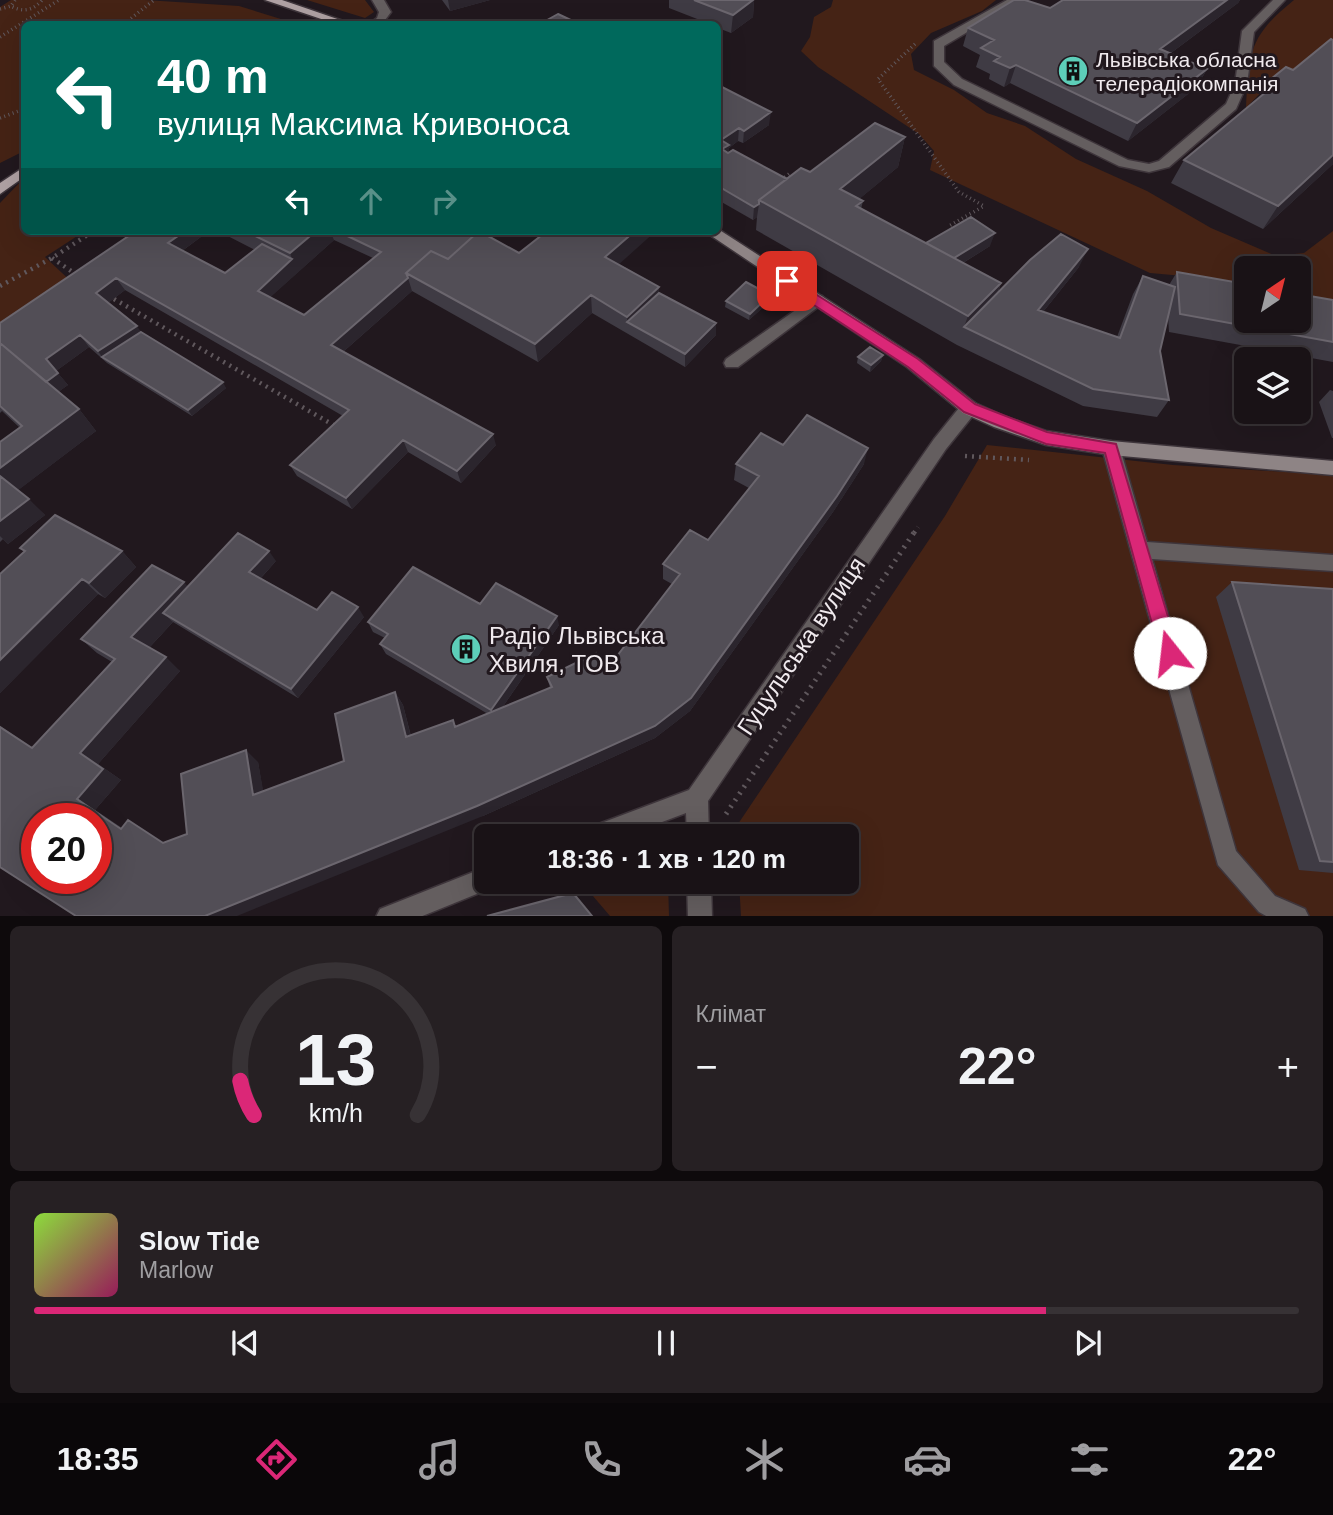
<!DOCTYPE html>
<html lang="uk">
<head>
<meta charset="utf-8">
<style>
	:root { --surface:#191216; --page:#262023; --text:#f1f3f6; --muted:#9f9ea1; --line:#373235; --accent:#db2777 }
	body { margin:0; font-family:Helvetica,sans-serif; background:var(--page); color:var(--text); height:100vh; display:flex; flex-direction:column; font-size:26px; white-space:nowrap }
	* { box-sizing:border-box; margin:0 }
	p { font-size:23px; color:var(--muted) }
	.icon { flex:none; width:38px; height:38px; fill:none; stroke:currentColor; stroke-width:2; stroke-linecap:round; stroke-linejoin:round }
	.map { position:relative; height:916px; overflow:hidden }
	.sheet { display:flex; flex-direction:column; gap:10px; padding:10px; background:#0e0a0c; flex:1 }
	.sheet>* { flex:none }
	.hud { position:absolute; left:21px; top:21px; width:700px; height:214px; border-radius:10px; box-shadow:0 7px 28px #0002,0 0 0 2px var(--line); background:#00695c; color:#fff; overflow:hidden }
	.needle { width:46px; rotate:35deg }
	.tools { position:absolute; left:1234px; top:256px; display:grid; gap:14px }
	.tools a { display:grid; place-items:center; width:77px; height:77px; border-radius:10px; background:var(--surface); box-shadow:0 7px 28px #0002,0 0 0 2px var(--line); font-size:35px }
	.speed { position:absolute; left:21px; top:803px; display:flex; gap:14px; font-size:35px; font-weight:700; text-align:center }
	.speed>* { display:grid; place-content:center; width:91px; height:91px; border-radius:50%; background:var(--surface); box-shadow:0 7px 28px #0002,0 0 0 2px var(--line); line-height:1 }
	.speed .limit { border:10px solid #d22; background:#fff; color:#111 }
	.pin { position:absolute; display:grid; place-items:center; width:60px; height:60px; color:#fff; margin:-30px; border-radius:14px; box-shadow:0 4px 10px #0006 }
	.me { position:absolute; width:77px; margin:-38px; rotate:344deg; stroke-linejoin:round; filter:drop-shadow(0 0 5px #0008) }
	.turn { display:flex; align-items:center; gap:24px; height:147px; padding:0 21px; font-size:32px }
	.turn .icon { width:91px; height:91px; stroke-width:2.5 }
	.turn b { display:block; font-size:49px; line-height:60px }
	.lanes { display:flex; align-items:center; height:66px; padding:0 21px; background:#0003; justify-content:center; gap:35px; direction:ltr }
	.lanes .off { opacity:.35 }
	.big { font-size:52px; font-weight:700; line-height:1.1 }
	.sheet .card { flex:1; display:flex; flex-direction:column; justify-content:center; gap:10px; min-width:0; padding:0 24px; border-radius:10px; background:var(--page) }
	.sheet .dial { align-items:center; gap:0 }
	.dial svg { height:182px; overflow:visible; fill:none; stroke:var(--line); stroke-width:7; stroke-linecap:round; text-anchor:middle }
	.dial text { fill:var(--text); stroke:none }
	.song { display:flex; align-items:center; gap:21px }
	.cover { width:84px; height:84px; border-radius:10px; background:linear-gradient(135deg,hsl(90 70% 55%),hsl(330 70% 35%)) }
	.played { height:7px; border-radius:4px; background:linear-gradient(90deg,var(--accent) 80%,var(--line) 80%) }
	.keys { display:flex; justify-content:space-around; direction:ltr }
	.heat { display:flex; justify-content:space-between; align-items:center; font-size:38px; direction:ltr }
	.sheet .tiles { flex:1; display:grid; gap:10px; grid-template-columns:1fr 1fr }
	.card:last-child { grid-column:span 2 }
	.trip { position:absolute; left:474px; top:824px; width:385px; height:70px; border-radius:10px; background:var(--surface); box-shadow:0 7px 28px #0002,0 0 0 2px var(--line); font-weight:700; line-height:70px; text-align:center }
	.menu { display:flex; height:112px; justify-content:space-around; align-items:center; background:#0a0709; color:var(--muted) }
	.menu .icon { width:49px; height:49px }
	.menu .on { color:var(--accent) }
	.menu b { font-size:32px; color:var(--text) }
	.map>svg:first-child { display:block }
	.green { fill:#452315 }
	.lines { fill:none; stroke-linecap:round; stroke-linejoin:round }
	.lane-casing { stroke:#3e353b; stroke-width:3 }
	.street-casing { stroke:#3e353b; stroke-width:3 }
	.secondary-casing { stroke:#3e353b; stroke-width:3 }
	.primary-casing { stroke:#3e353b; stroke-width:3 }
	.path-far2 { stroke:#60585d; stroke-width:3.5; stroke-dasharray:1 3.5; stroke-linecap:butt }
	.path-far1 { stroke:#60585d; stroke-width:4.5; stroke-dasharray:2 5; stroke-linecap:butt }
	.path { stroke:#60585d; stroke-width:5; stroke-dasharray:2 6; stroke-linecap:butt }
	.lane { fill:#645e5f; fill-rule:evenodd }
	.street { fill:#645e5f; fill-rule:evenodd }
	.secondary { fill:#8e8485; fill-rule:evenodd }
	.primary { fill:#afa1a3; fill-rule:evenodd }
	.wall { fill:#3f3b44; fill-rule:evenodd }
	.shaded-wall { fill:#2b252d }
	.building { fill:#524e56; stroke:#6b666e; stroke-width:2; fill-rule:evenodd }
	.route { fill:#db2777; stroke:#8e194d; stroke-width:2 }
	.labels { text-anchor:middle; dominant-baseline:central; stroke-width:6; stroke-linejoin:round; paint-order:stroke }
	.far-poi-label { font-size:21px; fill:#f0eaee; stroke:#21181e; text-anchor:start }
	.poi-label { font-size:24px; fill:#f0eaee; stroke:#21181e; text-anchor:start }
	.street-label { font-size:24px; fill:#f0eaee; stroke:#21181e }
</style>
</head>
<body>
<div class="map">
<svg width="1333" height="917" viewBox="0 0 1333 917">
	<rect width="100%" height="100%" fill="#21181e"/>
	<path class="green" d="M11,0H145L239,6L297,24H24V151L0,163V7Z
		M307,0H365L374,12L365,18Z
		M833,0H996L982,11L931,33L911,54L914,70L954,90L987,113L1025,126L1076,159L1147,191L1211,228L1276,256L1304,253L1333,231V304L1299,299L1298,268H1246V289L1206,278L1150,273L930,170L934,151L919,134L818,67L801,51L810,37L814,17L831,7Z
		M1294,0H1333V66L1282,85L1266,87L1246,108C1249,53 1248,37 1294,0Z
		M24,178V231H85L45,257L77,287L0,338V203Z
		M987,445L1173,465L1333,475V916H741L739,882H847V836H737L736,827L945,516Z
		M581,882H668L669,916H610Z"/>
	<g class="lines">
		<g class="lane-casing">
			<path id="lane" d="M1007,0H1021L944,46V62L962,79L1128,160L1149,164L1159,161L1226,104L1235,84L1242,31L1273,0H1285L1254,32L1247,84L1236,109L1169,167L1149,172L1119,166L954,85L934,66V41Z
				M817,295L822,296L825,300L822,304L738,367H726L724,363L726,359Z
				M1111,441L1117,443L1120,448L1147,542L1333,555V571L1152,559L1236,851L1275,896L1305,909L1309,917H1268L1259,912L1218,865L1102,448L1105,443Z"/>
		</g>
		<g class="street-casing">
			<path id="street" d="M372,0H384L391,12L382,24H369L377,18L379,12Z
				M969,401L975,403L977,408L975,413L946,449L708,801L709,836H687L686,813L625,836H585L588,828L689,790L934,439L963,403Z
				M486,867V882H496L494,887L420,917H376L380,909Z
				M687,882H711L712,917H688Z"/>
		</g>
		<g class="secondary-casing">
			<path id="secondary" d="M718,229L919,359L975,403L1006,417L1046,431L1111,441L1333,461V475L1111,455L1046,445L994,427L963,413L907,367L704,231H718Z"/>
		</g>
		<g class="primary-casing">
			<path id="primary" d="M265,0H282L352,24H336Z
				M24,167V177L0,194V183Z"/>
		</g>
		<path class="path-far2" d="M15,0L11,6C23,13 34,10 42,0
			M0,9L11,6
			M124,24L154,0
			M0,37L59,0
			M915,44L878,79L959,192L984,206L949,226
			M0,118L24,109
			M781,180L789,174
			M89,234L93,231"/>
		<path class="path-far1" d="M52,258L77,275
			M0,286L52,258L92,232
			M114,299L337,427
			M965,456L1029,460
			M914,533L918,527"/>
		<path class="path" d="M726,814L915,531
			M512,888L526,882"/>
		<use href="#lane" class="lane"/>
		<use href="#street" class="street"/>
		<use href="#secondary" class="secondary"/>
		<use href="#primary" class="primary"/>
	</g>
	<path class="wall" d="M442,0H490L450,11Z
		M669,0H754L753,17L731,33L718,28V24H710L669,8Z
		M1063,0H1240L1238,3L1171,53L1207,69L1197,87L1128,141L1010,83L1004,87L989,79L990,74L976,67L980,55L963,46L968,28L1050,8Z
		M1293,70L1333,164L1263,229L1171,183L1184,160L1261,96L1271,79Z
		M718,85L769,125L743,143L738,141L729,148L728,153L787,179L810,172L905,137L898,167L859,199L863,201L861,209L926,243L990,246L963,263L1001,283L998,293L1079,267L1043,312L1117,337L1133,294L1143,276L1169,285L1177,272L1333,300V362L1169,332L1168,316L1160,351L1169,400L1157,417L1083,406L957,345L756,230L757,217L753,220L718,200Z
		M136,231H209L182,251L225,273L255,250L218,231H487L488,236L519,253L619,264L659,287V293L716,335L685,367L592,313L538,362L412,291L343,352L496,445L461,483L408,452L352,509L297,476L290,465L343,416L125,290L108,303L141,332L226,388L192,416L107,363L89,347L56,371L68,385L58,392L79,409L96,431L18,490L45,515L8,544L3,539L0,542V442L20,428L2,411L0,413V323ZM334,240L373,258L304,315L270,297Z
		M726,301L769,302L749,320L725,307Z
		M883,355L881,361L870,372L857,363L858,357Z
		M1330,390L1333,391V438H1332L1319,402Z
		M783,445L864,464L833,512L690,711L655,738L483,816L0,867V726L33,748L112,662L97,653L81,639L188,587L276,561L261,578L317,610L364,617L298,698L173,622L149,648L180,671L98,764L121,780L95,810L122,828L128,820L164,843L187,834L258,762L263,792L344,761L395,692L403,705L411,736L457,727L488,714L386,654L380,644L385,638L373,632L368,622L480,604L559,625L502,708L550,688L547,677L602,663L617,656L672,584L663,579V564L708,540L749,488L734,480L736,464Z
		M20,548L122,551L136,567L105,598L98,594L0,693V574L24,552Z
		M1232,582L1333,589V873L1299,870L1216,597Z"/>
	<path class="shaded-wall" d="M448,0H490L450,11Z
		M754,0L753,17L731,33L733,15Z
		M1227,0H1240L1238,3L1152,67L1160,49Z
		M1016,65L1010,83L1004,87L1010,68Z
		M1207,69L1197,87L1128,141L1137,123Z
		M771,112L769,125L743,143L744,131Z
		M739,128L738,141L729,148L728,157L721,162V140Z
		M905,137L898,167L835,219L840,189Z
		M1333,155V164L1263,229L1278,206Z
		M759,204L757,217L753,220L754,207Z
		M185,231H209L175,256L168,243Z
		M316,231H330L334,240L264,303L258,291L292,259L290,253Z
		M635,231H656L607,275L605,257Z
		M995,233L990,246L940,277L944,264Z
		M1088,249L1079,267L1030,328L1038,310Z
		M116,278L125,290L104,306L96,293Z
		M408,278L412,291L336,358L331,345Z
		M1001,283L990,312L964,327L968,316Z
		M659,287V305L627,322V317Z
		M591,295L592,313L538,362L535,344Z
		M770,295L769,302L749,320L750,314Z
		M716,323V335L685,367V354Z
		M137,326L145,338L102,357L98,351Z
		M80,335L89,347L56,371L46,359Z
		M883,355L881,361L870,372L871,365Z
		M58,373L68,385L54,395L44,383Z
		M223,382L226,388L192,416L188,410Z
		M79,409L96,431L0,504V468Z
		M493,434L496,445L461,483L457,471Z
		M403,440L408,452L352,509L346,498Z
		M868,448L864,464L833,512L690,711L655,738L483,816L237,916H205L477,806Z
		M29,499L45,515L8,544L0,536V521Z
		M122,551L136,567L105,598L89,583Z
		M269,551L276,561L257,582L249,572Z
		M82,579L98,594L0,693V660Z
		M184,582L197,597L163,613L173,622L146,651L131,637Z
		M358,607L364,617L298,698L291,689Z
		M557,616L559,625L495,718L491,710Z
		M166,657L180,671L98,764L121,780L95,810L138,839L121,829L77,799L80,753Z
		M395,692L403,705L414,749L406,737Z
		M246,750L258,762L266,806L253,795Z
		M128,820L145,830L179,852L163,843Z"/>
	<path class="building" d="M694,0H753L733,15Z
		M1014,0H1025L1050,8L1063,0H1227L1160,49L1207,69L1137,123L1016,65L1010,68L994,61L1000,57L981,48L994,40L968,28Z
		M558,14L575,22L570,24H540Z
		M1331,39L1333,40V155L1278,206L1184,160L1278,82L1271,79L1286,67L1293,70Z
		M718,85L771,112L744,131L739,128L721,140L729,145L722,149L728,153L733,150L787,179L759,200V204L754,207L718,186V160L720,159L718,158Z
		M875,123L905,137L840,189L863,201L856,206L1001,283L968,316L759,200L801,168L810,172Z
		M971,217L995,233L954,258L926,243Z
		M136,231H185L168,243L225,273L262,244L292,259L258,291L304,315L381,252L337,231H487L484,234L479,231L448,259L431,251L406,273L408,278L331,345L493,434L457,471L403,440L346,498L290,465L349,410L116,278L96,293L137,326L98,351L80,335L46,359L58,373L46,382L0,343V323Z
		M245,231H316L290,253Z
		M479,231L519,253L547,231H635L605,257L659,287L627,317L591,295L535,344L406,273L431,251L448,259Z
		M1061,234L1088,249L1038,310L1120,338L1143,276L1175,287L1160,351L1169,400L1093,389L964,327L1030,260Z
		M1177,272L1246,284V320H1298V294L1333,300V342L1180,314Z
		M746,282L770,295L750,314L726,301Z
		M659,293L716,323L685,354L627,322Z
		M141,332L223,382L188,410L102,357Z
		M0,343L79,409L0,468V442L22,426L0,406Z
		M870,347L883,355L871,365L858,357Z
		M807,415L868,448L837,496L691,698L655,726L477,806L205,916H76L0,867V727L32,748L115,659L81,639L152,565L184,582L131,637L166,657L80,753L103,769L77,799L121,829L128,820L163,843L187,834L181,774L246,750L253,795L344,761L335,714L395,692L406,737L453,720L455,727L552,687L547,677L596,653L602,663L617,656L680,574L663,564L690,530L708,540L759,476L736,464L761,433L783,445ZM37,819H96V878H37Z
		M0,476L29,499L0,521Z
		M55,515L122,551L89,583L82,579L0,660V574L25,551L20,548Z
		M238,533L269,551L249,572L317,610L332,592L358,607L291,689L163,613Z
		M413,567L480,604L496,583L557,616L491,710L380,644L388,634L368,622Z
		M1232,582L1333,589V862L1320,861Z
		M573,893L592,916H487Z"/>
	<path class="route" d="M787,276L918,359L975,404L1047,432L1116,444L1179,653L1176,659L1170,661L1163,659L1160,653L1105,453L1046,444L964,412L908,367L782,284L780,281Z"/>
	<defs>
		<g id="building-disc" transform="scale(1.575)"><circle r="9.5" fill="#5dceb9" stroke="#21181e"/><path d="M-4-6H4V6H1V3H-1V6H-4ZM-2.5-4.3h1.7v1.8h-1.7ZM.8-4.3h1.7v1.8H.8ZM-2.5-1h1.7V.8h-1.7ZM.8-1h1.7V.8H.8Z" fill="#111"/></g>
	</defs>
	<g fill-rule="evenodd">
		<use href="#building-disc" x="1073" y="71"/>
		<use href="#building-disc" x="466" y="649"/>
	</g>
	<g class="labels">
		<g class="far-poi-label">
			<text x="1096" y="59">Львівська обласна<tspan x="1096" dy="24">телерадіокомпанія</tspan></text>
		</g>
		<g class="poi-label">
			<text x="489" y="635">Радіо Львівська<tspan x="489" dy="28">Хвиля, ТОВ</tspan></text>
		</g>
		<g class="street-label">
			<text transform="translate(801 646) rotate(-56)">Гуцульська вулиця</text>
		</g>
	</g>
</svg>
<div class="tools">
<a><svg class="needle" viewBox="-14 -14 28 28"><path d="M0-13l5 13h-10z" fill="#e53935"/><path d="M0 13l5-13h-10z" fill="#9f9ea1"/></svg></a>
<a><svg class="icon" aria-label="layers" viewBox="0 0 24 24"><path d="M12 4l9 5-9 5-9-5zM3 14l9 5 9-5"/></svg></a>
</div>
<div class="speed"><div class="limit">20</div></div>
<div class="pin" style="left:787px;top:281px;background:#d93025"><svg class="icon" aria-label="arrive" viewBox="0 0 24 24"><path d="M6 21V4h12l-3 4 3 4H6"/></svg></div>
<svg class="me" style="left:1170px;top:653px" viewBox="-20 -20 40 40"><circle r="19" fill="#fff"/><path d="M0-13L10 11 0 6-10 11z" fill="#db2777"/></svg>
<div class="trip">18:36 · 1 хв · 120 m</div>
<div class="hud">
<div class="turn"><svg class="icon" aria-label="left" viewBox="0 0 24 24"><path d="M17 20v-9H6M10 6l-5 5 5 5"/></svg><div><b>40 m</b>вулиця Максима Кривоноса</div></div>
<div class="lanes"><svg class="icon" aria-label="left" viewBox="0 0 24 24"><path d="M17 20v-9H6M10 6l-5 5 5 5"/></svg><svg class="icon off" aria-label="ahead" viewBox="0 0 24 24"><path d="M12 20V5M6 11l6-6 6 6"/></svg><svg class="icon off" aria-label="right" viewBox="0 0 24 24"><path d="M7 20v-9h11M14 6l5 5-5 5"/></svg></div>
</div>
</div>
<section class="sheet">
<div class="tiles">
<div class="card dial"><svg viewBox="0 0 100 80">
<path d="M14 69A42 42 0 1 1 86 69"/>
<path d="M14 69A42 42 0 0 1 8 54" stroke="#db2777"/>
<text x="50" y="56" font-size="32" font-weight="700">13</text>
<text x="50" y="72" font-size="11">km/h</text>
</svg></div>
<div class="card"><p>Клімат</p>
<div class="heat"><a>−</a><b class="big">22°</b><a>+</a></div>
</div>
<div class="card">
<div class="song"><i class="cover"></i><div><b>Slow Tide</b><p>Marlow</p></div></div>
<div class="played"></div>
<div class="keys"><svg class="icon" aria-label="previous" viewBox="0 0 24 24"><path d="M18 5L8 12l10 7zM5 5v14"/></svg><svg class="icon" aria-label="pause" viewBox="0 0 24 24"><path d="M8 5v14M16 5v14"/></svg><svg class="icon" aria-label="next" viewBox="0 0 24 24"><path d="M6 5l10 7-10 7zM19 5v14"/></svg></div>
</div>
</div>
</section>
<nav class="menu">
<b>18:35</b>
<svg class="icon on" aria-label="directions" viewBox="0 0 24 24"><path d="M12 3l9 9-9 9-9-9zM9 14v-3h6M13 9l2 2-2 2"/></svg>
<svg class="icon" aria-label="music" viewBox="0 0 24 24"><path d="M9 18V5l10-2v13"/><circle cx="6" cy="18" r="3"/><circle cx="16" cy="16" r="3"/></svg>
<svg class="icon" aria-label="phone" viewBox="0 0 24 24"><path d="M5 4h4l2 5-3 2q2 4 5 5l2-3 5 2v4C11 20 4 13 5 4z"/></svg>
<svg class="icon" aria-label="climate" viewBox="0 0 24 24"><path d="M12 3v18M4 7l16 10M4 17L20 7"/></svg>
<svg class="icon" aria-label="car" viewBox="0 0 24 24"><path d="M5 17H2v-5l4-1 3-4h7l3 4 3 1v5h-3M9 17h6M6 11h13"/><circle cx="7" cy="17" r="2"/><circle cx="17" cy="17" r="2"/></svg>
<svg class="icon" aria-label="filters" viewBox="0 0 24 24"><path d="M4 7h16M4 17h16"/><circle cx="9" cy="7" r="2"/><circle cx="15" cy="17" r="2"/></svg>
<b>22°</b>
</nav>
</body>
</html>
